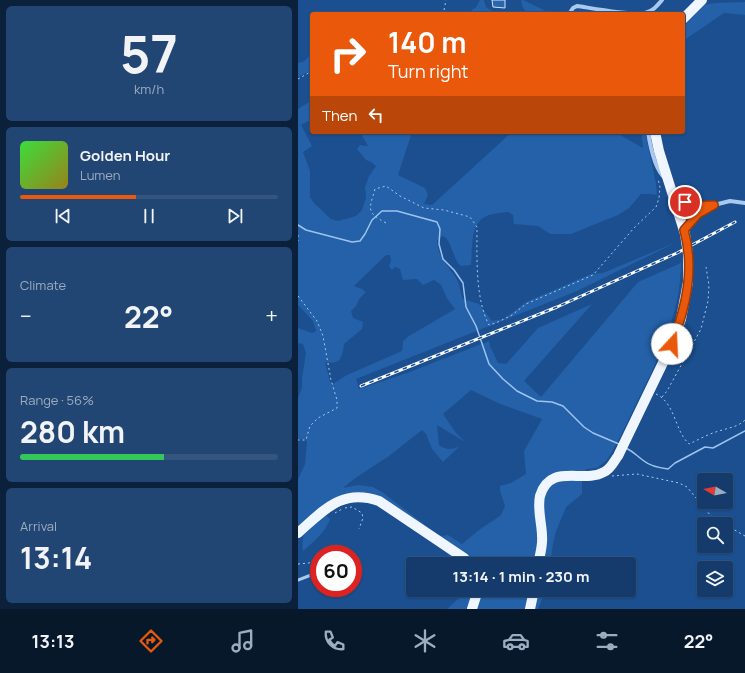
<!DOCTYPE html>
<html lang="en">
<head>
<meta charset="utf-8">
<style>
	:root { --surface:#143b6b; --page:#214673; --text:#f1f3f6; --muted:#9dadc1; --line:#33557e; --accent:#ea580c }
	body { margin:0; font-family:Manrope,sans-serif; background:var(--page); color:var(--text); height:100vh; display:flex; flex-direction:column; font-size:15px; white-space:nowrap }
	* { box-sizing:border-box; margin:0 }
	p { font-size:13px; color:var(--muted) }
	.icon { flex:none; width:22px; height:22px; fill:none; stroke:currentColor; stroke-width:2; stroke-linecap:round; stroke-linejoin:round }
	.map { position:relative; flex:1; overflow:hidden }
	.panel { display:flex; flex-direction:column; gap:6px; padding:6px; background:#0b203b; width:298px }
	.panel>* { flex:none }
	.guide { position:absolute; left:12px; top:12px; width:375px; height:122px; border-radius:4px; box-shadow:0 1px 3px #0004,0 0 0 1px var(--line); background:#ea580c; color:#fff; overflow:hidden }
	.needle { width:26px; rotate:279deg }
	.tools { position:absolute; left:399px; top:473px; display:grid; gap:8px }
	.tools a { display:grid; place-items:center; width:36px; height:36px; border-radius:4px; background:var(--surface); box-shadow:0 1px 3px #0004,0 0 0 1px var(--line); font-size:20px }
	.speed { position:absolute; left:12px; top:545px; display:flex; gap:8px; font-size:20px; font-weight:700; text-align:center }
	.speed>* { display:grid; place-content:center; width:52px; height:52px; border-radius:50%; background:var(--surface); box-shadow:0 1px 3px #0004,0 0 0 1px var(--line); line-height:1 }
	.speed .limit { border:6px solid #d22; background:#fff; color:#111 }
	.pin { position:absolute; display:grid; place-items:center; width:34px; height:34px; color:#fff; margin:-17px; border:2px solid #fff; border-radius:50%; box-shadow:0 1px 4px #0007 }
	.me { position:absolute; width:44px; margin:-22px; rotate:20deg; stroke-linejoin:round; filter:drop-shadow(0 0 3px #0008) }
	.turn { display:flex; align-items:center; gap:14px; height:84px; padding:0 12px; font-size:18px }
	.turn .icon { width:52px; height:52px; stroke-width:2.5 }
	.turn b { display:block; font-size:28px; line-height:34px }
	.then { display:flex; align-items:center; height:38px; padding:0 12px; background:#0003; gap:8px; font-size:15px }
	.big { font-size:30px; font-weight:700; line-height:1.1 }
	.panel .tile { flex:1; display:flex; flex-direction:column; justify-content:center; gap:6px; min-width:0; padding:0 14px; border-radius:6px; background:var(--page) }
	.panel .dial { align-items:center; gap:0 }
	.dial b { font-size:52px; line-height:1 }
	.song { display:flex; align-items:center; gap:12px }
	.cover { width:48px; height:48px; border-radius:6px; background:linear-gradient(135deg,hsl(120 70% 55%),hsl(50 70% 35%)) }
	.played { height:4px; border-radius:2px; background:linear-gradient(90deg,var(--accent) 45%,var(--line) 45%) }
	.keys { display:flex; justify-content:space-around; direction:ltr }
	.heat { display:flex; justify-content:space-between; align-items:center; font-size:22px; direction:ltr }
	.charge { height:6px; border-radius:3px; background:linear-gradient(90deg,#34c759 56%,var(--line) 0) }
	.trip { position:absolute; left:108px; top:557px; width:230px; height:40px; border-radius:4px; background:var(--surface); box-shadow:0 1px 3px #0004,0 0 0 1px var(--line); font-weight:700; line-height:40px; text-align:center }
	.dock { display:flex; height:64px; justify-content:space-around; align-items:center; background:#08182b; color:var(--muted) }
	.dock .icon { width:28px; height:28px }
	.dock .active { color:var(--accent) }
	.dock b { font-size:18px; color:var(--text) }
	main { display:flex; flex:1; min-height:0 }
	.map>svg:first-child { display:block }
	.green { fill:#2461a8; fill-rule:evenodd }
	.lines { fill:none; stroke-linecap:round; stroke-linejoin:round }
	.stream { stroke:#9cc4f0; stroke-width:1.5 }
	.building { fill:#2a66ad; stroke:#cfe3fa }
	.path { stroke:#a9c9ee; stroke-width:1; stroke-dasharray:2 3; stroke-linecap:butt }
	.lane { stroke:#a9c9ee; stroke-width:3 }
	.street { stroke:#a9c9ee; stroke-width:4 }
	.primary { stroke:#f0f6ff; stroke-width:10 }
	.rail-casing { stroke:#fff; stroke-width:3 }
	.rail { stroke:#1b4f8f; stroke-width:1.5; stroke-dasharray:4.5; stroke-linecap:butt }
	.primary-bridge { stroke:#f0f6ff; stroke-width:10 }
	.route-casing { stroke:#983908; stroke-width:10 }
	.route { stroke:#ea580c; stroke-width:7 }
</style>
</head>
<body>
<main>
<section class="panel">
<div class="tile dial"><b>57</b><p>km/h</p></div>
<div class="tile">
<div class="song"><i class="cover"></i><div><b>Golden Hour</b><p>Lumen</p></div></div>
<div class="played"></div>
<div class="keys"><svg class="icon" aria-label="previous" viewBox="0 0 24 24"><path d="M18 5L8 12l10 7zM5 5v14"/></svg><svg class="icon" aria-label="pause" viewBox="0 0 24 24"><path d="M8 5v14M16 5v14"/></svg><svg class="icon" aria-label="next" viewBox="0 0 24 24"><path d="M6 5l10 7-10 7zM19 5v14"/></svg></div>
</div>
<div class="tile"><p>Climate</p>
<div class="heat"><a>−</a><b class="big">22°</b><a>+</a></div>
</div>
<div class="tile"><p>Range · 56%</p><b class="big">280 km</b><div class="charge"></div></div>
<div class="tile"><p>Arrival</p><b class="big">13:14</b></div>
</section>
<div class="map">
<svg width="447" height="609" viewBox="0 0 447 609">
	<rect width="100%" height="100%" fill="#1b4f8f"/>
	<path class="green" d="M182,0H186L188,7L199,14H173L174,10L178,7Z
		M223,0H225L254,14H231L225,8Z
		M447,2V15L426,13L385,41V27L406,5L417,3Z
		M14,52V70L0,77V63C8,62 9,58 14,52Z
		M14,100V119L3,125L14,146L5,152L12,171V197L16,203L33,219L40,221L58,216L64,210L68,198L67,187L71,176L78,166L73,162L68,160L59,149L62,145L70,146L62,132H114L100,175L127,188L130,195L126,204L134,205L214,132H317L345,148L343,132H347L358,183L359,195L352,194H343L331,208L320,215L273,234H252L240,226L216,224L215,215L210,212C204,213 197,213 191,215C171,222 175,247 173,265L163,266C155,260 155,245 147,237L144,236L139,241C141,260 149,263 158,278C162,284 162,292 165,299L181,304L194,321L206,319L228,302L293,274L305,273L381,241L279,291L58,379L61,389L109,373L191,341L192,344V346L200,363L208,364L240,328L294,304L226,381L243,397L340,282L383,263C383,315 358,364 335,410C327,427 319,445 308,461L299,468L288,469L284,481V494L268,507L257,534L254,549L253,564H162L130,538L79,504C70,502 55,499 46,502C40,504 32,510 28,515L32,519C27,533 16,541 5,551C3,545 6,540 5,534L0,531V479L7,464L9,442L7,439H0V398L4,388V378L8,353L5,344L0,343V328L14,333L18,331L15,321L0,305V109ZM88,255H92L93,261L91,266L94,270L97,267L102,269L105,280L119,279L125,285L136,280L143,285L146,291L148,297L157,309L111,336L105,341L104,351L49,375L33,385L27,362C43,365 44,358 46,344L64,329L65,322L55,318L53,311L58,306L62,298L68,292L64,289L56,286ZM173,390L202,404L244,419L226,451L228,474L213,483L202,486V491L207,506L203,515L181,530L164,544L150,535L144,536L139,534L84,492L75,487L60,485L45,488L56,479L91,456L124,430L128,434L134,449L145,462L162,446C154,450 148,450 141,445L139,425L167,442L158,433L145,414Z
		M170,590H248L240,609H149Z"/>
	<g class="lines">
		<path class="stream" d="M0,225L8,230L54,242L62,241L67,234L74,220L84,211H99L139,222L142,229L141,244L145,259L156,270L165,283L168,307L178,326L191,364L205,379L219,391L239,401L254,402L265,406L286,427L295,433L321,444
			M328,448C336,452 339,456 346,461C352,466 362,468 370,469L377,463L407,447L415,448L447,431"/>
	</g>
	<path class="building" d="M194,0H207V8L195,7Z"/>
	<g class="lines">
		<path class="path" d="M121,14H137
			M143,14L146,10L148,0
			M0,79L14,71
			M88,223C68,212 71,210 77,189L88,186L102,196L126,208L146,210L172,217L179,227C179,255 177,299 191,325L198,323L214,315L228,304L295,275L336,228L358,207L361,198L362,187L360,179
			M0,235V241
			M0,296L19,321L25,336L33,380L39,400V408L20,418L12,426L8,440H0
			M358,394C373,401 376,419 383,433C385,437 388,441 391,444C400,440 410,434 421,431C430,428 440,427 447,420
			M364,397L369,391L403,329L410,301L411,285L408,267
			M314,476L339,474L381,483L389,487L413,516L427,524
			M47,508L54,507L64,513L65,518L61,529
			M37,513L44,509
			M428,525L447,536
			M31,554H34
			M0,564L11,563L21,558"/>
		<path class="lane" d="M0,580L13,575L21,570"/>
		<path class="street" d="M271,14L275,8L279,6C293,8 336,16 347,13C355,11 359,6 364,0
			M350,132C352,145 356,169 367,178
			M378,196L394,206
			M381,214L394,206L416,205L432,201L447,203
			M381,214C393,219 404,212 414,206
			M387,228L400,214"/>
		<path class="primary" d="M385,19L404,0
			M357,132L361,151L387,234
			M0,533C26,510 44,488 81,501L166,558L172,564
			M240,564C242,555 245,545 244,536C244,524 239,509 242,496C252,462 285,484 306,472C313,469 316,461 320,456L374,344L383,319L390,282V254
			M174,609L180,590
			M232,609L236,590"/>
		<g class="rail-casing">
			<path id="rail" d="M63,386L259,307L379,253L437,222"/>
		</g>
		<use href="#rail" class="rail"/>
		<path class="primary-bridge" d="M387,234L390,254"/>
	</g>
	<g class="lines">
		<g class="route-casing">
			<path id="route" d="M374,344C388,307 397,269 386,230L400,214L416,205L394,206L387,202"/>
		</g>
		<use href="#route" class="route"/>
	</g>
</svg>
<div class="tools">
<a><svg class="needle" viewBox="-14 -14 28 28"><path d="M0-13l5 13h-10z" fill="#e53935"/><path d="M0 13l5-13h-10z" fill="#9dadc1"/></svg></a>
<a><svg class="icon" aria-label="search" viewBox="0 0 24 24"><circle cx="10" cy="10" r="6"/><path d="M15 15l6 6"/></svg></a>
<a><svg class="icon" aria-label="layers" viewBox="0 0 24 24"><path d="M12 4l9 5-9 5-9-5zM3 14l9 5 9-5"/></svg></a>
</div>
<div class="speed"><div class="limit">60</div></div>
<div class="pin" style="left:387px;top:202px;background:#d93025"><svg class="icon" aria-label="arrive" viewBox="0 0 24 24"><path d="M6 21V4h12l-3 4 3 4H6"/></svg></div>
<svg class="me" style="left:374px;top:344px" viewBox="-20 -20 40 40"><circle r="19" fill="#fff"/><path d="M0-13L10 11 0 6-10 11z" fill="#ea580c"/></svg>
<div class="trip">13:14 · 1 min · 230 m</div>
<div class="guide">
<div class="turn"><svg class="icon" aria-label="right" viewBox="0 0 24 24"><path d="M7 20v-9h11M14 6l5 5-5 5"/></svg><div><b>140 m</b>Turn right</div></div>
<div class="then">Then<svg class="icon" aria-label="left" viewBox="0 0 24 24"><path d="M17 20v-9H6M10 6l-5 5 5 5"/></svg></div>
</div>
</div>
</main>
<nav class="dock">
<b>13:13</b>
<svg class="icon active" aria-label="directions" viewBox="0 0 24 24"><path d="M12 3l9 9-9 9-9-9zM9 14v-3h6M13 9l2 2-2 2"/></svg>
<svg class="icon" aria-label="music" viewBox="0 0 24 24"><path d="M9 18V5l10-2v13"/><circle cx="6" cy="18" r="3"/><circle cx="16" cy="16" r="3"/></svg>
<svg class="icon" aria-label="phone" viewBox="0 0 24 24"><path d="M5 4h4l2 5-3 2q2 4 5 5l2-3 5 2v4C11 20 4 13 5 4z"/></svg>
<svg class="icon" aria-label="climate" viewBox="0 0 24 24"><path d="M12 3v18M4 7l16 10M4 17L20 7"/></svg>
<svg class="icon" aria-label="car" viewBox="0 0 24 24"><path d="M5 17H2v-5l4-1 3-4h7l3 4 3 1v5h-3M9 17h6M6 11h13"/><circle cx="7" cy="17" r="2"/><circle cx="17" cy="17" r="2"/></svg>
<svg class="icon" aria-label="filters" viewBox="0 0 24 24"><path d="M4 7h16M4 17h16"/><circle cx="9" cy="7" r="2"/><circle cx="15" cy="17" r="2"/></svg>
<b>22°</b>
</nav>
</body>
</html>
